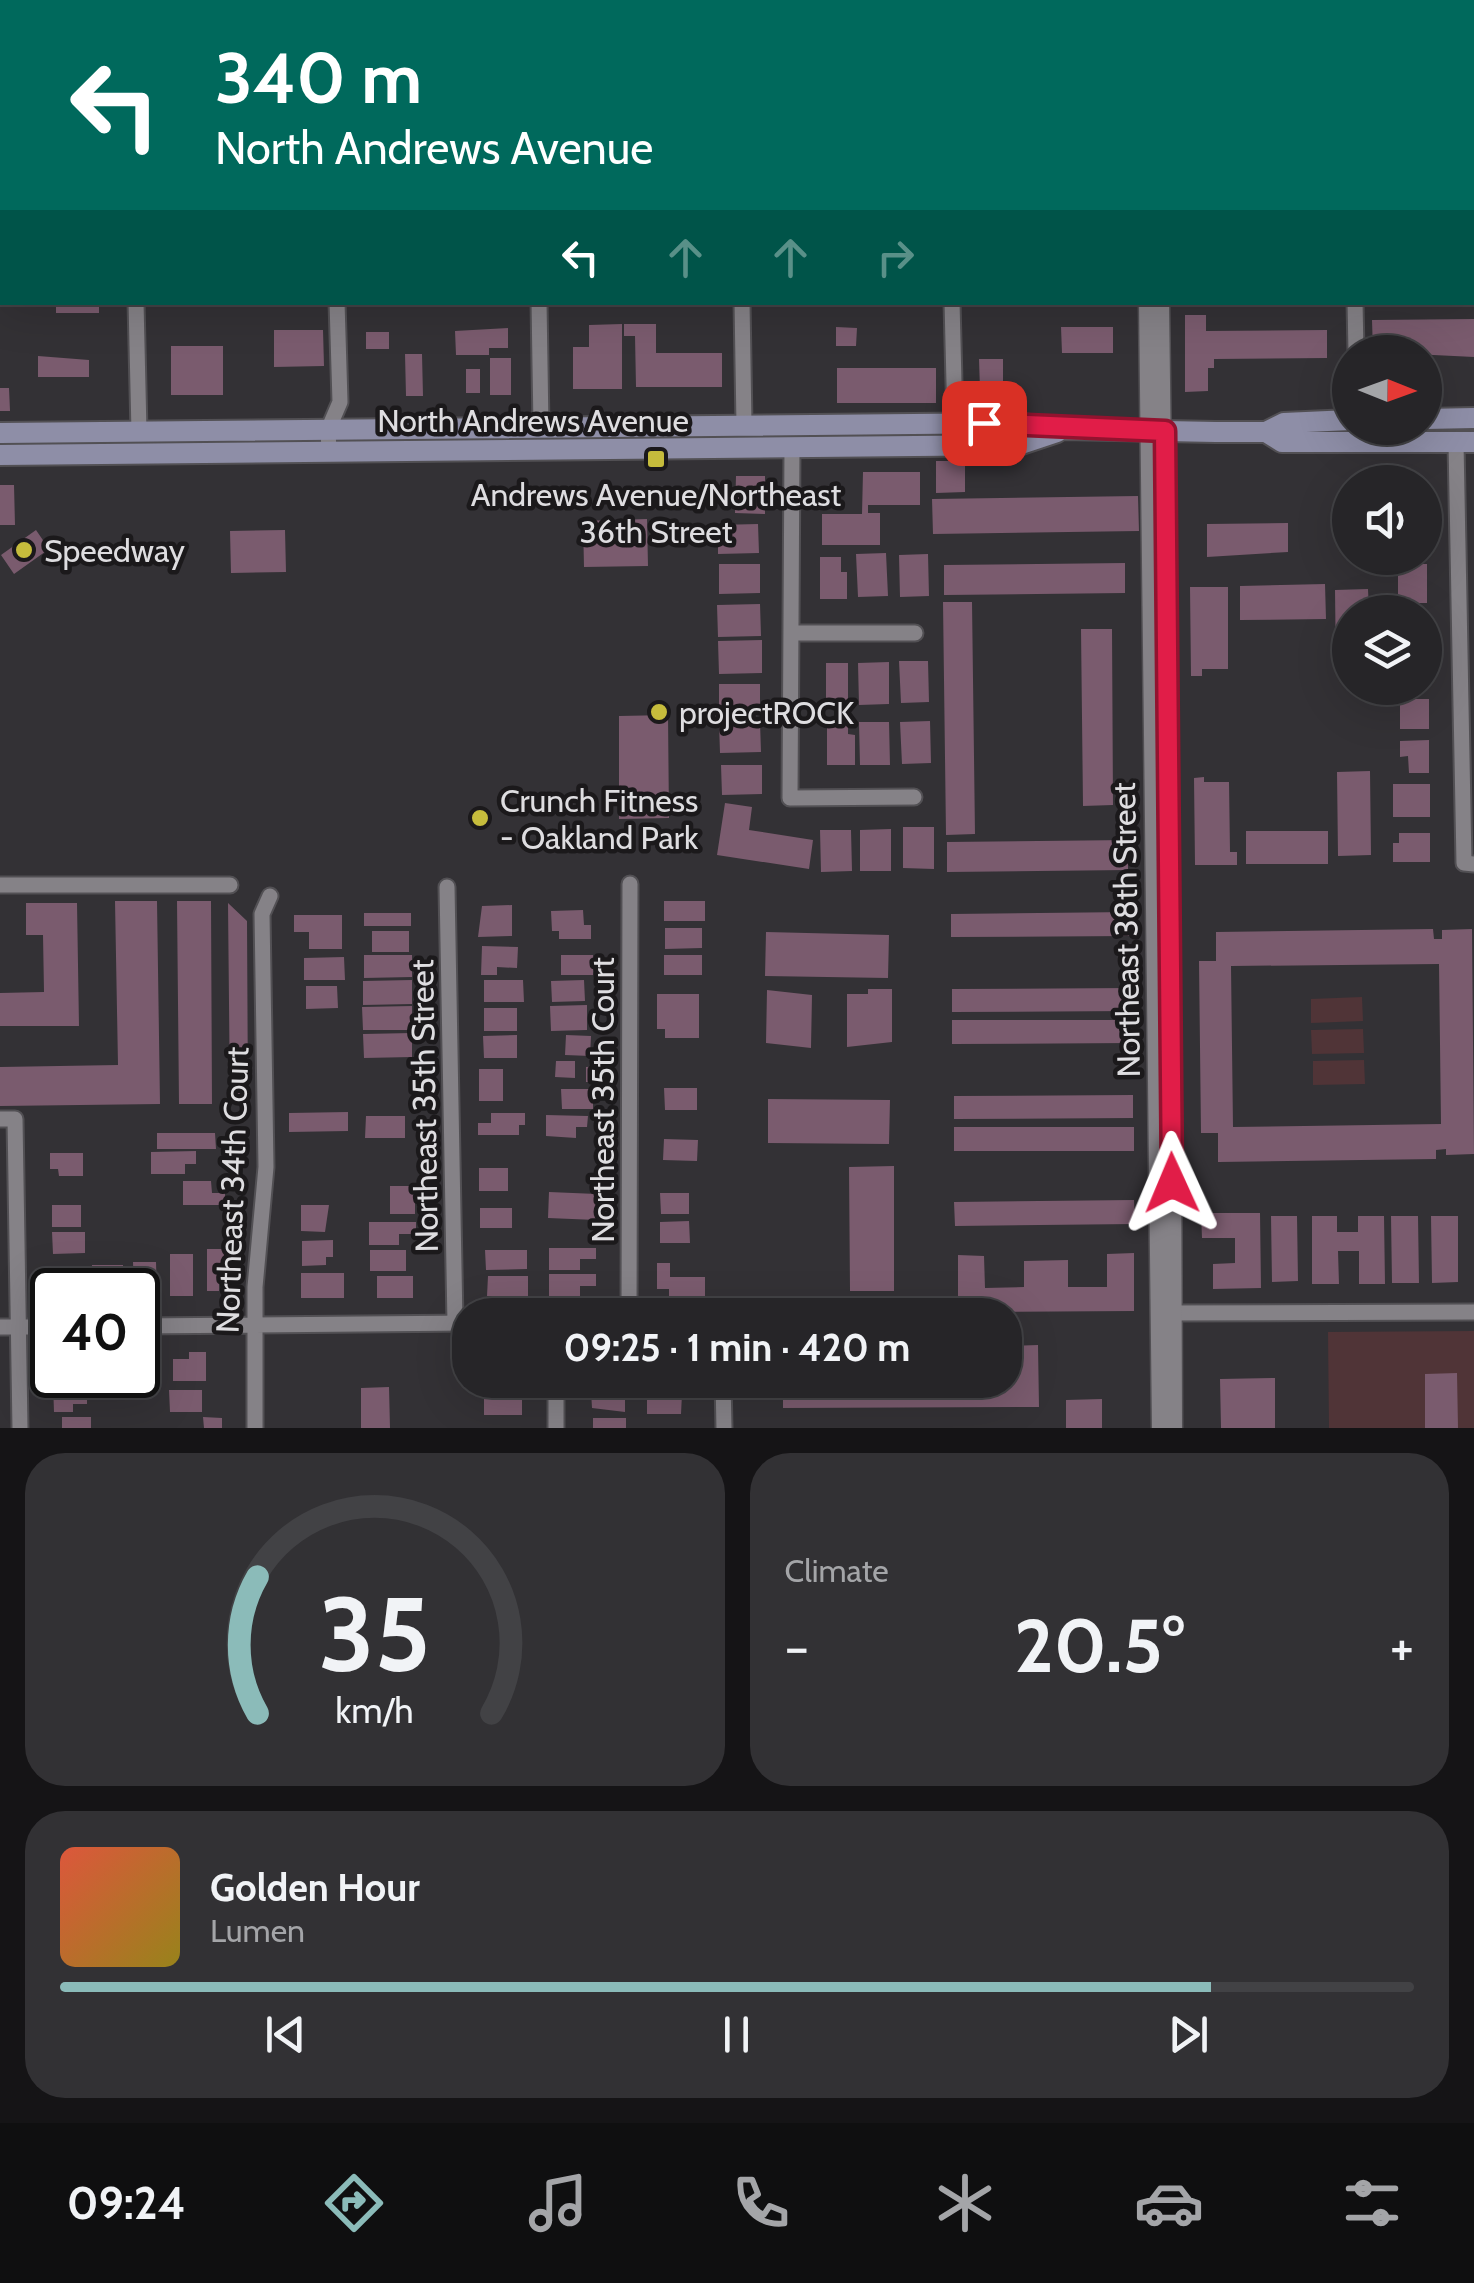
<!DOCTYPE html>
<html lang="en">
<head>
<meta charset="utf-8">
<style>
	:root { --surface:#262528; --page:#323134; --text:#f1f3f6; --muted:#a4a5a8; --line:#424245; --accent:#8bbbb9 }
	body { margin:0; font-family:Cabin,sans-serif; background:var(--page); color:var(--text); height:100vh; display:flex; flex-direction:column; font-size:38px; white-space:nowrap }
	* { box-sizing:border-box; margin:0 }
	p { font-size:32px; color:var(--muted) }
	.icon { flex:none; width:55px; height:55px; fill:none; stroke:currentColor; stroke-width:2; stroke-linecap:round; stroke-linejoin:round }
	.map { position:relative; height:1428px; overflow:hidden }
	.sheet { display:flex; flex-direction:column; gap:25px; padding:25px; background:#151416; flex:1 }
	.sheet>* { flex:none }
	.guide { position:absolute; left:0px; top:0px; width:1475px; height:305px; box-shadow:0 10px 40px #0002,0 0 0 2px var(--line); background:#00695c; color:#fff; overflow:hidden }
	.needle { width:65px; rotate:91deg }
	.fabs { position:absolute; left:1332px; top:335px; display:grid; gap:20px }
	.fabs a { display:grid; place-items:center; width:110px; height:110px; border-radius:50%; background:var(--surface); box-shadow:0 10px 40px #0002,0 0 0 2px var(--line); font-size:50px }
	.speed { position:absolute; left:30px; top:1268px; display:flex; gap:20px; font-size:50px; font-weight:700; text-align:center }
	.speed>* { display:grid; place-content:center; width:130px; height:130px; border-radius:50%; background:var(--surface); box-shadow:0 10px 40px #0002,0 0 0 2px var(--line); line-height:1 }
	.speed .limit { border:5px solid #111; border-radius:15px; background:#fff; color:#111 }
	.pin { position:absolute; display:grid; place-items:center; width:85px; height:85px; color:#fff; margin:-42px; border-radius:20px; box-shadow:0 5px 15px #0006 }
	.me { position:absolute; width:110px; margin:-55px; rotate:359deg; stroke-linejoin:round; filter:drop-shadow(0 0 8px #0008) }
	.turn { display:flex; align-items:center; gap:35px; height:210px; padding:0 50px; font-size:45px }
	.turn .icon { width:130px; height:130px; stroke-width:2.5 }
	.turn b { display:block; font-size:70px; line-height:85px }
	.lanes { display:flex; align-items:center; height:95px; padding:0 50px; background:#0003; justify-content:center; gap:50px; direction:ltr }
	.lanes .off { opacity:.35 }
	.big { font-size:75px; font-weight:800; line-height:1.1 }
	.sheet .tile { flex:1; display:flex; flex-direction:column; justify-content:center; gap:15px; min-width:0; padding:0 35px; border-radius:40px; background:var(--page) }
	.sheet .dial { align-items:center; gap:0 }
	.dial svg { height:260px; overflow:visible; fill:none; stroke:var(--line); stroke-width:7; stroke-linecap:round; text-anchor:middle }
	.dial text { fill:var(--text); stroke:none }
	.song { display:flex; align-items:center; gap:30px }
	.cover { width:120px; height:120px; border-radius:15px; background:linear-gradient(135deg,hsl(10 70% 55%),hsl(50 70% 35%)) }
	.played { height:10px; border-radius:5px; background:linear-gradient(90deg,var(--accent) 85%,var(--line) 85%) }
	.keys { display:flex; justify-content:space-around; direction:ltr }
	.heat { display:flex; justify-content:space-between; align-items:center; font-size:55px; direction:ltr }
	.sheet .tiles { flex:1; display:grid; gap:25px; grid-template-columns:1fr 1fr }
	.tile:last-child { grid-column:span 2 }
	.trip { position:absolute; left:452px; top:1298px; width:570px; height:100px; border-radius:40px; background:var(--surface); box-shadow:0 10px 40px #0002,0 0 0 2px var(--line); font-weight:800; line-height:100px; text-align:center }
	.dock { display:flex; height:160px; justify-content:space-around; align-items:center; background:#0f0f10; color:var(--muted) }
	.dock .icon { width:70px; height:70px }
	.dock .active { color:var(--accent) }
	.dock b { font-size:45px; color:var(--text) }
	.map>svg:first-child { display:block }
	.green { fill:#503437 }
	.building { fill:#7a5b6e; fill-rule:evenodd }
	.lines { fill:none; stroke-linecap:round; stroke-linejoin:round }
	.minor-casing { stroke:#525054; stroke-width:19 }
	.tertiary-casing { stroke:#525054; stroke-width:21 }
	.secondary-casing { stroke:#525054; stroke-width:24 }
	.minor { stroke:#858287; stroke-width:15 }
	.tertiary { stroke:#858287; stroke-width:18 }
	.secondary { stroke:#8e8ea7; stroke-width:20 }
	.route-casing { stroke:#92132f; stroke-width:25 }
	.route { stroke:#e11d48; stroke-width:18 }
	.poi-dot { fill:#c6bc3c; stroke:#1b191b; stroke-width:4 }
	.labels { text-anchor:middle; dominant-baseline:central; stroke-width:9; stroke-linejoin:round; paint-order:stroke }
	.street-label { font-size:32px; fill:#dedde0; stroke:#1b191b }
	.poi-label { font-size:32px; fill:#dedde0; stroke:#1b191b; text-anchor:start }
</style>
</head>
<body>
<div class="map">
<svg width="1474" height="1428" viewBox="0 0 1474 1428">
	<rect width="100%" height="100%" fill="#333135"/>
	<path class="green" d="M1362,997L1363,1021L1311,1023V999Z
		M1363,1029L1364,1053L1312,1054L1311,1030Z
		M1364,1060L1365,1084L1313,1085V1061Z
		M1474,1331V1428H1329L1328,1332Z"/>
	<path class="building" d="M56,302H99V313H56Z
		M469,302H502V307H469Z
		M1185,315H1206V331L1327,330V358L1214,359V368H1208V391L1185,392Z
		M1474,319V357L1373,352L1372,320Z
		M622,324V389H573V347H589V325Z
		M624,324H656V353H722V387H636L635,336H624Z
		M836,327L857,328L856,346H836Z
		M1061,327H1113V353H1062Z
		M508,328V348H489V355H456L455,331Z
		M274,330H323L324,366L274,367Z
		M366,332H389V349H366Z
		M171,346H223V395H171Z
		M405,354H422L423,396H406Z
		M38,356L89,360V377H38Z
		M490,358H511V395H490Z
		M979,359H1003V389L980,390Z
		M837,368H936V403H837Z
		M466,369H480V393H466Z
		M0,388H9L10,411H0Z
		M936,461H965V492L936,493Z
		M863,472H920V505H868V513H880V545H822V514H862Z
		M736,476H765V514L735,513Z
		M0,485H14L15,525H0Z
		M1138,496L1139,531L933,534L932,499Z
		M647,519L648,566L584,567L583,521Z
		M1288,523V552L1207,557V524Z
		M758,524L759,553L718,554V525Z
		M36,530L49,549L14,574L1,555Z
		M285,530L286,572L231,573L230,531Z
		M886,553L888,596L858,597L856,554Z
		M928,554L929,596L900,597L899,555Z
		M820,557H841V572H847V599H820Z
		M1125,563V593L944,595V565Z
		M719,564H760V593L719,594Z
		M1410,564H1427V603H1398V570H1410Z
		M1325,584L1326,619L1240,620V586Z
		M1190,587H1228V669H1202V676H1191Z
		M1368,589L1369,612H1350V673L1336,674L1335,590Z
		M943,602H972L975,834L946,835Z
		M760,604L761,636L718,637L717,605Z
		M1081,629H1112L1113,805L1083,806Z
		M762,640V673L719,674L718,641Z
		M899,661H928L929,702L901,703Z
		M889,662V704L859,705L858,663Z
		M826,663H848V704H826Z
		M719,684H760V713L719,714Z
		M1400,699H1429V729H1400Z
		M668,715L669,818L619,819V716Z
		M930,721L931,763L902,764L900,722Z
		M760,722L761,752L720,753L719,723Z
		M827,722H848V734L855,735V765H827Z
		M859,722H889L890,765H860Z
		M1429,740V773H1409L1408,756L1400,757V741Z
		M721,765H762V794L722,795Z
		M1370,771L1371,855L1338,856L1337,772Z
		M1204,777V782H1229L1230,852H1237V865H1195L1194,778Z
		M1393,784H1430V817H1393Z
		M725,803L752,807L749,830L813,840L809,869L717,855Z
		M903,827H934V869L903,868Z
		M891,829V871H860V830Z
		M820,830H851L852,871L821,872Z
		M1246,831H1328V864H1246Z
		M1399,833H1430V862H1393V843H1399Z
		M1128,840V870L947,872V842Z
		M115,901H157L160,1104L0,1106V1067L118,1065Z
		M177,901H211L212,1104H179Z
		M664,901H705V921H664Z
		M26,903H77L79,1026H0V993L44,992L43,935H26Z
		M228,903L247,921L248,1103H230Z
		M512,905V936L478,937L482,906Z
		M583,910L584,925H591V939H559V931H552L551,911Z
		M1130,912V936L951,937V914Z
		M364,913H411V926H364Z
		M294,915H342V949H309V932H294Z
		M665,928H702V948L665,949Z
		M1433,929L1434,939H1442V930L1472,929L1474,1154L1446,1155V1149L1436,1150V1159L1218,1162V1133H1201L1199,961H1216V932ZM1439,964L1441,1124L1233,1127L1231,966Z
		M372,931H409V952H372Z
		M766,932L889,935L888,978L765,976Z
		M482,946L518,947L517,968L497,967V975H481Z
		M364,955H412V977L364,978Z
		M561,955H593V975H561Z
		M664,955H702V975H664Z
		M344,957L345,980H304V958Z
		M412,980V1004L363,1005V981Z
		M484,980H523L524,1002H484Z
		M584,980L585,1001L552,1002L551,981Z
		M306,986H337L338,1008L306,1009Z
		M1131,988V1011L952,1012V989Z
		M868,989H892V1042L847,1047V994H868Z
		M767,990L812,995L811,1048L766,1043Z
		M657,994H699V1038H665V1029H657Z
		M587,1005V1030L551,1031L550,1006Z
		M412,1006V1030H363L362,1007Z
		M484,1008H517V1031H484Z
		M952,1020H1132V1043L952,1044Z
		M412,1033V1057L364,1058L363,1034Z
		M517,1035V1058H484L483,1036Z
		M566,1035L591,1036L590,1056L565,1055Z
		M556,1061H575V1078L555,1077Z
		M601,1066V1082H586V1067Z
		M479,1069H503V1101H479Z
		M664,1088H697V1110H665Z
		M561,1089H593V1109H562Z
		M1133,1095V1118L954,1119V1096Z
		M768,1099L890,1100L889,1144L768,1143Z
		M348,1112V1131L289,1132V1113Z
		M491,1113H525V1125H519V1135H478V1123H491Z
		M546,1115L588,1116L587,1127H576V1138L546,1136Z
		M366,1116H405V1138H365Z
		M954,1127H1134V1151H954Z
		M157,1133H215L216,1149H157Z
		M664,1139L698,1140L697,1161L663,1160Z
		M196,1151V1164H185V1174H151V1152Z
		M50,1153H83V1176H59L58,1169H50Z
		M894,1166V1291H850L849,1167Z
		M479,1168H508V1191H479Z
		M183,1181H211L212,1193H225V1205H183Z
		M390,1186H415V1214H390Z
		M549,1192L597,1194L596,1220L548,1218Z
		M660,1193H689V1214H661Z
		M1134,1200L1135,1224L955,1226L954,1202Z
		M52,1205H81V1227H52Z
		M301,1205H329L325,1232L301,1231Z
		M480,1208H512V1228H480Z
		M1201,1213H1260L1261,1288L1213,1289V1264L1235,1263V1238H1202Z
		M1271,1216H1297L1298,1281L1272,1282Z
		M1312,1216H1337V1232H1358V1216H1384L1385,1284H1359V1251H1338L1339,1284H1312Z
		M1391,1216H1418L1419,1283H1392Z
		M1431,1216H1458V1282L1432,1283Z
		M689,1221L690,1243H660V1222Z
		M369,1222H416V1234H399V1245H369Z
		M52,1232H85V1253L53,1254Z
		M333,1240V1257H326V1265L302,1266V1241Z
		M549,1248H596V1259H580V1270H549Z
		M207,1249H231V1279H219V1291H207Z
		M370,1250H406V1271H370Z
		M485,1250H527V1269L486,1270Z
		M1134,1253V1311L958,1312V1255L984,1256L985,1288L1024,1287V1261L1068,1260V1287H1107V1254Z
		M170,1254H193V1296H170Z
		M133,1262H156L157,1293L134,1290Z
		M657,1263H670V1277H705V1296H669V1289H657Z
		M92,1265H123V1290H91Z
		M46,1268L84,1272V1290H52V1295H46Z
		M301,1273H344V1298H301Z
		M549,1274H596V1286H580V1296H549Z
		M377,1276H413V1298H377Z
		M488,1276H528V1296H487Z
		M1038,1345L1039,1407L783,1408V1380H1005V1346Z
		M189,1352H206V1381H173V1359H189Z
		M1457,1373L1458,1428H1425V1374Z
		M1275,1378V1428H1221L1220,1379Z
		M591,1380H625V1385H591Z
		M647,1380H681V1388H647Z
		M87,1382V1404H73V1412H54L53,1383Z
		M389,1387L390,1428H361V1388Z
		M169,1390H202V1412H170Z
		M591,1391H625V1412L592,1408Z
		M484,1394H522V1415H484Z
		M647,1394H682L681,1414H647Z
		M1102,1399V1428H1066V1400Z
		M62,1417H91V1428H62Z
		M203,1417L222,1418V1428H204Z
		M593,1418H626V1428H593Z"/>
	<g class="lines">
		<g class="minor-casing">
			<path id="minor" d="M13,0V2
				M132,0V2
				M332,0V2
				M534,0V2
				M739,0V2
				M945,0V2
				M1349,0V2
				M0,32L2,29
				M136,302L139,432
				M539,302L541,427
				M742,302L744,425
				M952,302L955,423
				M1355,302L1356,352
				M1456,443L1464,863L1474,864
				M792,447L790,798L914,797
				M329,452L328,430L340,402L337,302
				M792,633H915
				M0,885H230
				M447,887L455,1323
				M0,1119H15L20,1428
				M1162,1313L1474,1312
				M629,1315L630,884
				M138,1326L470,1323
				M0,1327H52
				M556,1380V1428
				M723,1380L724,1428
				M255,1428V1287L266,1167L262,914L270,896"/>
		</g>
		<g class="tertiary-casing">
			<path id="tertiary" d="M1149,0V2
				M1148,302L1161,1428
				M1160,302L1168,942
				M1172,1123L1173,1428"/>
		</g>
		<g class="secondary-casing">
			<path id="secondary" d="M1425,419L1474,418
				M1266,432L1282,442H1474
				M0,433L1013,423L1064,429L1216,432H1266L1284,423L1350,420
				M0,455L1018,445L1057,432"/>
		</g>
		<use href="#minor" class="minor"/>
		<use href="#tertiary" class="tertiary"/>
		<use href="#secondary" class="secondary"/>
	</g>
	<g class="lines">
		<g class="route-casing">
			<path id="route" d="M984,423L1165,431L1172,1183"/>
		</g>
		<use href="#route" class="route"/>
	</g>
	<g class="poi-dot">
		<rect x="646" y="449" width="20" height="20" rx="5"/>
		<circle cx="24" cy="550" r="10"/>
		<circle cx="659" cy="712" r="10"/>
		<circle cx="480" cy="818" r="10"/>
	</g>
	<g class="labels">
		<g class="street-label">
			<text x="533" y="420">North Andrews Avenue</text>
			<text transform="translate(1126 930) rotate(-91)">Northeast 38th Street</text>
			<text transform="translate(602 1100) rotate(-90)">Northeast 35th Court</text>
			<text transform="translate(424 1106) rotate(-91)">Northeast 35th Street</text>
			<text transform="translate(232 1190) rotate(-88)">Northeast 34th Court</text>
		</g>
		<g class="poi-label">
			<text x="656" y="494" text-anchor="middle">Andrews Avenue/Northeast<tspan x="656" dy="37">36th Street</tspan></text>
			<text x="44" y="550">Speedway</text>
			<text x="679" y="712">projectROCK</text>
			<text x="500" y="800">Crunch Fitness<tspan x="500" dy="37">- Oakland Park</tspan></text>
		</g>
	</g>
</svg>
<div class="fabs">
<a><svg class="needle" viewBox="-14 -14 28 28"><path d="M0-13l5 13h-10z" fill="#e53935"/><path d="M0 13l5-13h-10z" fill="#a4a5a8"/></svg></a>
<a><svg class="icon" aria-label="sound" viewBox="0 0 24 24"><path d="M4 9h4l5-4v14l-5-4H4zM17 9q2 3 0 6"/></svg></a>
<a><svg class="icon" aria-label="layers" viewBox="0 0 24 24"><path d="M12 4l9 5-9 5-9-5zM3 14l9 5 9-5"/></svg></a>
</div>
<div class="speed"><div class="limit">40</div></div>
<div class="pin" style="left:984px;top:423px;background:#d93025"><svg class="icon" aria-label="arrive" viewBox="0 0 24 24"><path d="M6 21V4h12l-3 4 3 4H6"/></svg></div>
<svg class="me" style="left:1172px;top:1183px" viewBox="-20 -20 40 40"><path d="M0-17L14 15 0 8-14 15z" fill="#e11d48" stroke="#fff" stroke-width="4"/></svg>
<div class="trip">09:25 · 1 min · 420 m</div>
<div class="guide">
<div class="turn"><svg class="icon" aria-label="left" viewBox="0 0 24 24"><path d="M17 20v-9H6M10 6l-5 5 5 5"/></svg><div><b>340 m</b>North Andrews Avenue</div></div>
<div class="lanes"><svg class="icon" aria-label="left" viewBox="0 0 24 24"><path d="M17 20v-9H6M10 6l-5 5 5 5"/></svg><svg class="icon off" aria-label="ahead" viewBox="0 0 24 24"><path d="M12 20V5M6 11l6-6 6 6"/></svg><svg class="icon off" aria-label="ahead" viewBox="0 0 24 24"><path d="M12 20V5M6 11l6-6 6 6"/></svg><svg class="icon off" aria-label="right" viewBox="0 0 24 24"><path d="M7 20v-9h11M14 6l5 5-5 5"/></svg></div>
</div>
</div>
<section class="sheet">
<div class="tiles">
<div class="tile dial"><svg viewBox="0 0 100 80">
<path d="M14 69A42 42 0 1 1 86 69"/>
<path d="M14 69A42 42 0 0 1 14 27" stroke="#8bbbb9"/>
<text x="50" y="56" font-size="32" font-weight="700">35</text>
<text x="50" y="72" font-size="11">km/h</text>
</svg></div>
<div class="tile"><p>Climate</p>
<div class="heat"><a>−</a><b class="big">20.5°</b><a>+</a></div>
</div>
<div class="tile">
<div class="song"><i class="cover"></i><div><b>Golden Hour</b><p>Lumen</p></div></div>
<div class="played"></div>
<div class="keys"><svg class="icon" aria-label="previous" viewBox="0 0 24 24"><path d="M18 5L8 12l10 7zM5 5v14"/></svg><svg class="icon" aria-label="pause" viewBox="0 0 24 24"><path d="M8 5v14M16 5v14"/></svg><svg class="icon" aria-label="next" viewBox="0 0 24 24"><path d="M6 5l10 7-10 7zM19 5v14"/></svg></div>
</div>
</div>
</section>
<nav class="dock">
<b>09:24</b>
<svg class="icon active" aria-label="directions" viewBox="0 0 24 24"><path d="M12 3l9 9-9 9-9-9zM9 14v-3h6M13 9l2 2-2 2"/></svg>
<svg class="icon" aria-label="music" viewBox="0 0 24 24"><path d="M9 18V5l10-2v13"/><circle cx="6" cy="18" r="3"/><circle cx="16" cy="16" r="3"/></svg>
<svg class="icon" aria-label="phone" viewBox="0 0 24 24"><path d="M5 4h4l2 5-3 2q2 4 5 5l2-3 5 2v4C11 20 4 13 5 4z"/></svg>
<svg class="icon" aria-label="climate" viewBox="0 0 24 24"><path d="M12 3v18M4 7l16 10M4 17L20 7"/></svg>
<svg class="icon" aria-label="car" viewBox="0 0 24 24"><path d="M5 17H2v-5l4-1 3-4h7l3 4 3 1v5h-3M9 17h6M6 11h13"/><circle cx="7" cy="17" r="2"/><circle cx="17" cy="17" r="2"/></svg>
<svg class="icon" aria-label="filters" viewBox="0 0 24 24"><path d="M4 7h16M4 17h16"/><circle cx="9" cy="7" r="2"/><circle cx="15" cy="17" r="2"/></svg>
</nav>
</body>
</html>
